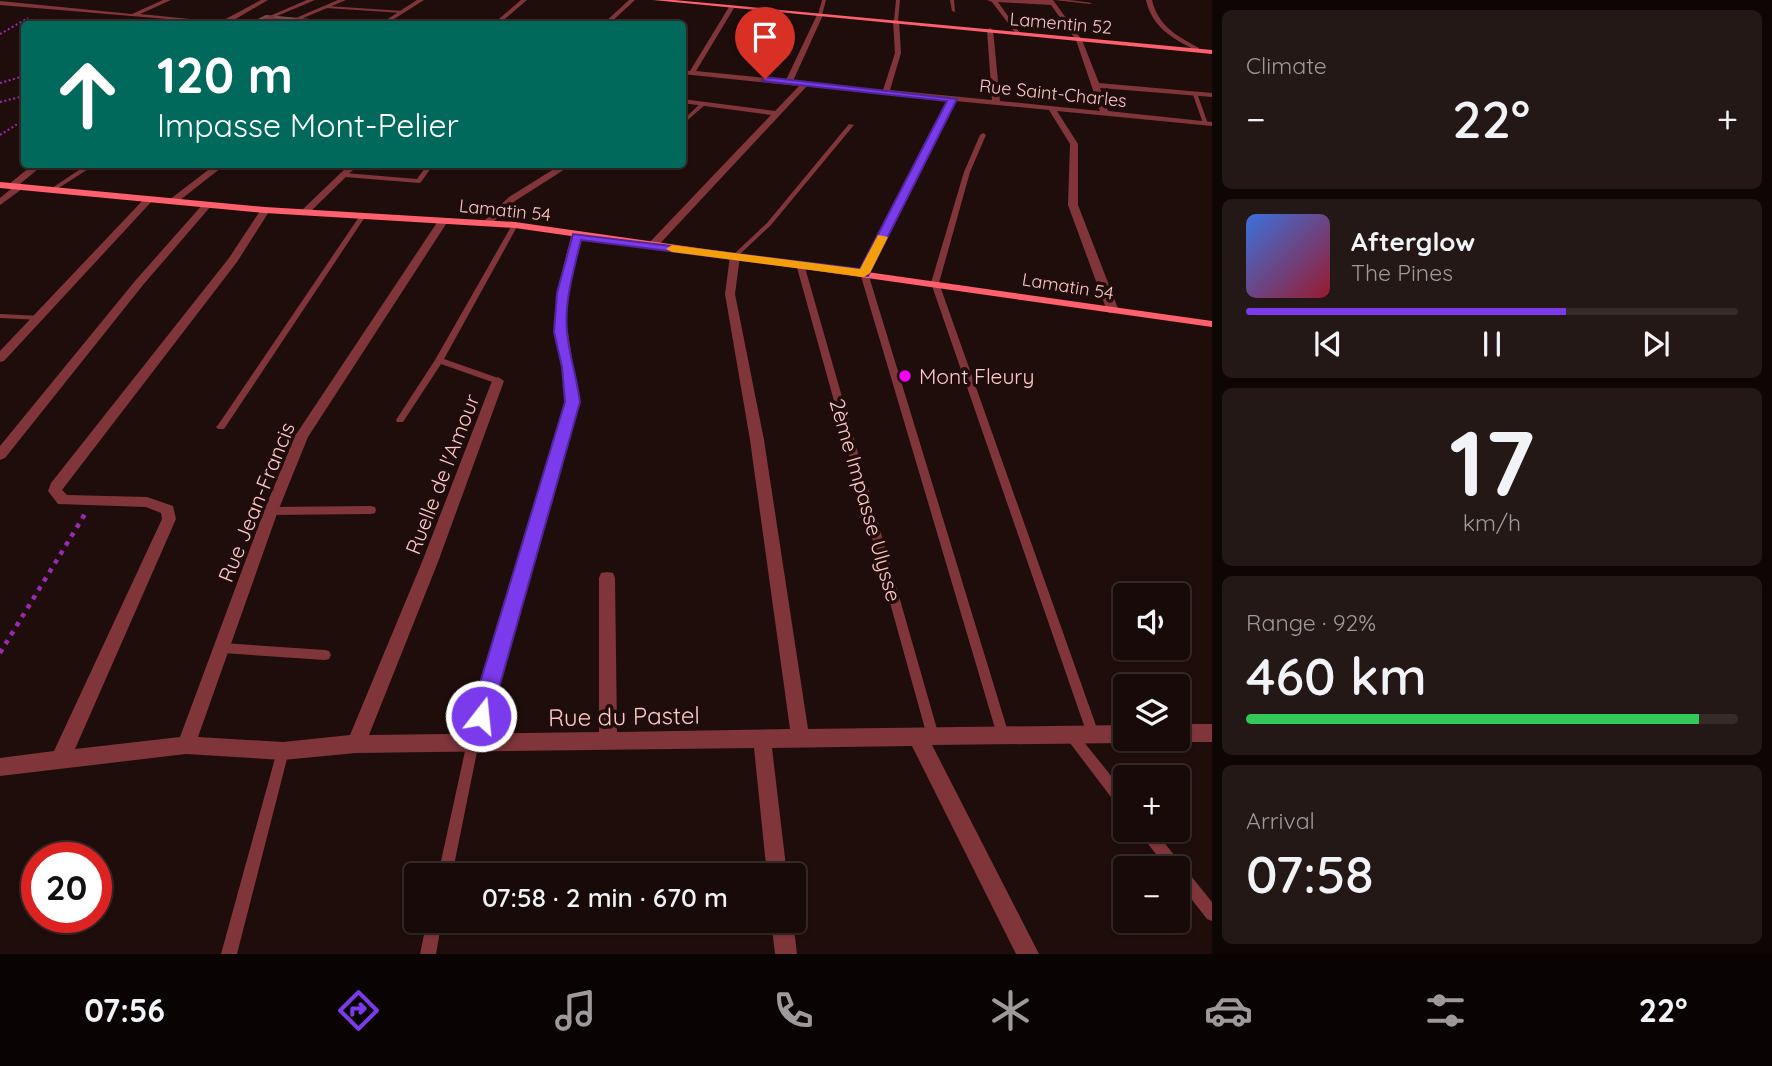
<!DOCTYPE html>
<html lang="en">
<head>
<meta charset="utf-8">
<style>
	:root { --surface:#170a08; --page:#241816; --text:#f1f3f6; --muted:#9e9a9c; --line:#362b29; --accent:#7c3aed }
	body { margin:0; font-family:Quicksand,sans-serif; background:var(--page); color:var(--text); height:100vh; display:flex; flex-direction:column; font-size:26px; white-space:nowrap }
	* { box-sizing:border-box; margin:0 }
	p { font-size:23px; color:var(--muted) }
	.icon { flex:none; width:38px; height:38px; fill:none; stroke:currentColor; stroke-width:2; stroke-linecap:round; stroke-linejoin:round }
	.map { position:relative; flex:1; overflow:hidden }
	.side { display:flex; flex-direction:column; gap:10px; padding:10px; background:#0d0604; width:560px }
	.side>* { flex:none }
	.hud { position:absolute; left:21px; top:21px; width:665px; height:147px; border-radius:7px; box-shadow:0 2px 5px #0004,0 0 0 2px var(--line); background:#00695c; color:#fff; overflow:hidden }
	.tools { position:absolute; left:1113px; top:583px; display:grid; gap:14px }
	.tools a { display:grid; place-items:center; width:77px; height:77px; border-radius:7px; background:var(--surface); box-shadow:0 2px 5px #0004,0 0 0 2px var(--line); font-size:35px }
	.speed { position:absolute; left:21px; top:842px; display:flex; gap:14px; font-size:35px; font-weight:700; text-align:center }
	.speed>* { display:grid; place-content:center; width:91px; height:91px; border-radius:50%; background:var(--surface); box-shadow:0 2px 5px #0004,0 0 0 2px var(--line); line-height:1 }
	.speed .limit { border:10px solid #d22; background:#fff; color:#111 }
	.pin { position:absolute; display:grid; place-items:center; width:60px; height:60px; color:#fff; margin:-72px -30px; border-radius:50% 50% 50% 0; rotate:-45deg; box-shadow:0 0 7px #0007 }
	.pin .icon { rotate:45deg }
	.me { position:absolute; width:77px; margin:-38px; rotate:16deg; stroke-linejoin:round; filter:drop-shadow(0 0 5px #0008) }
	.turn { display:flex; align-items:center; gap:24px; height:147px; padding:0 21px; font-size:32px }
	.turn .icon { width:91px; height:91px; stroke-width:2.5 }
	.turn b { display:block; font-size:49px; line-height:60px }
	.big { font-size:52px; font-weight:600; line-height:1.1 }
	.side .card { flex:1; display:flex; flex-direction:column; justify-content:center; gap:10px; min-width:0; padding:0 24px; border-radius:10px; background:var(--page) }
	.side .dial { align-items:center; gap:0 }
	.dial b { font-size:91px; line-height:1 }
	.song { display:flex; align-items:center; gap:21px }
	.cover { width:84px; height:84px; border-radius:10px; background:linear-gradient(135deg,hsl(220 70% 55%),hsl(350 70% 35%)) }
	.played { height:7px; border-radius:4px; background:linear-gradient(90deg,var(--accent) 65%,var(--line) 65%) }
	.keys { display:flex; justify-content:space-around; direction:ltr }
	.heat { display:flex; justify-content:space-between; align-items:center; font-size:38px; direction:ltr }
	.charge { height:10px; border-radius:5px; background:linear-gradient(90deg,#34c759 92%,var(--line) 0) }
	.trip { position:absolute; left:404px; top:863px; width:402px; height:70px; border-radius:7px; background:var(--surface); box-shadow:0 2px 5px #0004,0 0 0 2px var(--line); font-weight:600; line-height:70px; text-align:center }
	.tab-bar { display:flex; height:112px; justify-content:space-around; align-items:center; background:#090403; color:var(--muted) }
	.tab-bar .icon { width:49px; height:49px }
	.tab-bar .current { color:var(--accent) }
	.tab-bar b { font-size:32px; color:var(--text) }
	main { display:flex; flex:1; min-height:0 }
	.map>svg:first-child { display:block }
	.building { fill:#603935; stroke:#794f4c; stroke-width:2 }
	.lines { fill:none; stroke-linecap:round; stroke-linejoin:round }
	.path-far1 { stroke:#9c29b3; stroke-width:2; stroke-dasharray:2 2.5; stroke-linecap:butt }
	.path { stroke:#9c29b3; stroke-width:4.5; stroke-dasharray:4.5 6; stroke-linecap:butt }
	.lane { fill:#80353a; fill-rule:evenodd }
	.street { fill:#80353a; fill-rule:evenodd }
	.secondary { fill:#ff606e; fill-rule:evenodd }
	.route { fill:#7c3aed; stroke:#51269a; stroke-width:2 }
	.slow { fill:#f59e0b }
	.poi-dot { fill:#f200f4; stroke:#1f0d0b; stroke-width:2.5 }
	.labels { text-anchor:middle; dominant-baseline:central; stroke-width:7; stroke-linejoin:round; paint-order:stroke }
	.far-street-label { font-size:18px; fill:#ffc9c9; stroke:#1f0d0b }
	.poi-label { font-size:21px; fill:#ffc9c9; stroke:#1f0d0b; text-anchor:start }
	.street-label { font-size:21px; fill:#ffc9c9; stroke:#1f0d0b }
	.near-street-label { font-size:24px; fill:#ffc9c9; stroke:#1f0d0b }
</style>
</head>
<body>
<main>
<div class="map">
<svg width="1212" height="954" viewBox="0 0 1212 954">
	<rect width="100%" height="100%" fill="#1f0d0b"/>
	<path class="building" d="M266,16L353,24H250Z"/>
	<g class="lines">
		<path class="path-far1" d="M0,34L28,18
			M0,83L24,76
			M0,102L24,96
			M0,135L24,120"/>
		<path class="path" d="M0,653L85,514"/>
		<path class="lane" d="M822,0H826L822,15L820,16L818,15Z
			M896,0H900L898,21L896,22L894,21Z
			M950,0H954L955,12L952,11Z
			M1054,0H1069L1092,3L1090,4Z
			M327,6L403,11L405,12L403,13L326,8Z
			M1192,92L1197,93L1208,124L1203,123Z
			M701,103L706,104L682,125V121Z
			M849,124L854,125L771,225L737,257H733V255L767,223Z
			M983,133L986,135L970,172L939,283L1099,734L1097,738L1093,740L1089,738L1087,734L931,283L964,172L980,135Z
			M88,164H96L54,191L49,190Z
			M428,164H434L421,182L419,183L345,177L342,175L345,173L417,179Z
			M362,215L365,217L224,429H218L216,427L218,425L359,217Z
			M515,223L518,225L444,359L501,379L502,381L501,383H495L441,364L403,422H397L396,420L435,360L512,225Z
			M800,262L804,264L939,736L938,740L933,742L928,740L927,736L796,264Z
			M861,271H867L868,273L1009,735L1007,739L1003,741L999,739L997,735L860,273Z
			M0,314L40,316L44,318L40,320L0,318Z
			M573,399L577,402L479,742L452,875H438L467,742L569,402Z
			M371,506L375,507L376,510L375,513L371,514L271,515L267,514L266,511L267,508L271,507Z
			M222,643L325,650L329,651L331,655L329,659L325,660L222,653L218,652L216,648L218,644Z
			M1071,729L1075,731L1125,793V811L1120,809L1067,739L1065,735L1067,731Z
			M283,745L288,747L289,751L237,954H221L277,751L278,747Z
			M1139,830H1154L1212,902V921L1207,919L1178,882V868H1167L1141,835Z
			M427,920H442L436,954H420Z"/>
		<path class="street" d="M163,0H171L140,14L220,22L261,0H268L227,24L0,5V1L132,14Z
			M307,0H315L258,24H251Z
			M338,0H346L289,24H282Z
			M417,0H424L386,24H380Z
			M521,0H527L499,24H493Z
			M629,0H635L609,24H603Z
			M987,0H1053L1082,40L1099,83L1212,93V97L1100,88L1108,111L1212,122V126L1057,111L1078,144V205L1119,311L1117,313H1109L1107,311L1068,205L1070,144L1049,110L955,101L869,273L864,276L859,273L948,100L807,86L655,249H647V245L771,115L682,103V99L775,111L799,86L682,74V70L690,71L729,7L734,8L696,71L786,80L817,15L820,13L823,15L793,81L883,90L895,53L893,21L896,19L899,21L901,53L890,90L992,100L987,30L990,28L993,30L1000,101L1100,111L1076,40L1051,5L998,2L1020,33L1017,35L992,2Z
			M1146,0H1152C1158,26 1177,36 1199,48V50H1195C1172,38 1152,27 1146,0Z
			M34,164H44L20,184L23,187L22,189L0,205V198L11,189L8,186L9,184Z
			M216,164H226L175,204H169V200Z
			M350,164H359L307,215H301V211Z
			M562,164H573L515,201L489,226H483V222L509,197Z
			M145,198L153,200L4,361L0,362V351Z
			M203,204L211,206L143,285L5,458L0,460V446L135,281Z
			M265,207L270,210L237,262L62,490L67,495L147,497L173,506L176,519L75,749L180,737L264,511L295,436L438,221L443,218L448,221L308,437L278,511L198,737L283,742L350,735L422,562L492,381L498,377L504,381L438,562L369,735L599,732V578L601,573L607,572L613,573L615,578L617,732L790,729L750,440L725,294L730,256L735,253L740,256L735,294L764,440L808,729L1125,725V738H1132L1125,743L932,745L1039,954H1016L912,746L772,748L787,875H767L754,748L356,753L283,760L186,754L0,776V758L54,751L162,519L161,513L146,507L58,504L48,491L51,483L229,258L262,208Z
			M576,233L581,236L569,284L566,320L579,402L573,406L567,402L555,320L559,284L571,236Z
			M1178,724H1212V742H1178L1171,739L1178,738Z
			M771,920H793L797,954H775Z"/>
		<path class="secondary" d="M653,0H674L1212,50V54Z
			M0,182L265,207L515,222L1212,321V327L515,228L265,213L0,188Z"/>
	</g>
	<path class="route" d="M765,77L957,99L868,276L581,240C574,269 564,302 567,332C569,355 577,378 580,402L491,716L488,723L481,726L473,723L470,716L565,402L562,367L554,332L557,293L573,234L860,269L947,101L762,81Z"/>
	<path class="slow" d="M878,235L888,237L870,273L864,277L672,252L666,249L672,245L860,269Z"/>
	<circle class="poi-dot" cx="905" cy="376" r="7"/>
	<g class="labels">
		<g class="far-street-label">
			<text transform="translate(1061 23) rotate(5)">Lamentin 52</text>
			<text transform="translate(1053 93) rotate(6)">Rue Saint-Charles</text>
			<text transform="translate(505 210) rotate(6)">Lamatin 54</text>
			<text transform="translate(1068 286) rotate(9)">Lamatin 54</text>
		</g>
		<g class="poi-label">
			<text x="919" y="376">Mont Fleury</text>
		</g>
		<g class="street-label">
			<text transform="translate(442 474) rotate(-69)">Ruelle de l'Amour</text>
			<text transform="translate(866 500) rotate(74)">2ème Impasse Ulysse</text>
			<text transform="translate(256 502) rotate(-68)">Rue Jean-Francis</text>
		</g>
		<g class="near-street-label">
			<text transform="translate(624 716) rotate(-1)">Rue du Pastel</text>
		</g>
	</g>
</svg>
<div class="tools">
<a><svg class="icon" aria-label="sound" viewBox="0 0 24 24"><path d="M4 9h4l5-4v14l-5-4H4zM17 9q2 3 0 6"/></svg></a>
<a><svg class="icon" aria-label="layers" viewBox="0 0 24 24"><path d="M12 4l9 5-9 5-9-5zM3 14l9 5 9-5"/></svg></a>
<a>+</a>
<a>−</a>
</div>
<div class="speed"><div class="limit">20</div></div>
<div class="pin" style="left:765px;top:79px;background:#d93025"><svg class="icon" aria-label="arrive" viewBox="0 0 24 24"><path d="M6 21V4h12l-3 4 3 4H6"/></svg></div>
<svg class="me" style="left:481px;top:716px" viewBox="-20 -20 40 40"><circle r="17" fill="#7c3aed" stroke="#fff" stroke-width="3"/><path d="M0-11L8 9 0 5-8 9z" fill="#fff"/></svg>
<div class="trip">07:58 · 2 min · 670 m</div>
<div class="hud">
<div class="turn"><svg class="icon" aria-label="ahead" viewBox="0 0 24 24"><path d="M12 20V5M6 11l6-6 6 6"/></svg><div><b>120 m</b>Impasse Mont-Pelier</div></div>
</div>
</div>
<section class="side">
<div class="card"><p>Climate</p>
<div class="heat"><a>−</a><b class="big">22°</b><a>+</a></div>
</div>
<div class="card">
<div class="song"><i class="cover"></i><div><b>Afterglow</b><p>The Pines</p></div></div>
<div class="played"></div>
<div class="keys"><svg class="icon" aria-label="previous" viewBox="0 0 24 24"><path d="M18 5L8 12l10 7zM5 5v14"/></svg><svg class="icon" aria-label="pause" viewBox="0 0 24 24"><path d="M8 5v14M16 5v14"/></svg><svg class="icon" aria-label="next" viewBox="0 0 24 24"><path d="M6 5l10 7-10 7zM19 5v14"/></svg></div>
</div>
<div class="card dial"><b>17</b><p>km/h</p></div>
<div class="card"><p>Range · 92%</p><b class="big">460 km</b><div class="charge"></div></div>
<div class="card"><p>Arrival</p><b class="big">07:58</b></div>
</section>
</main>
<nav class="tab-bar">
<b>07:56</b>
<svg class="icon current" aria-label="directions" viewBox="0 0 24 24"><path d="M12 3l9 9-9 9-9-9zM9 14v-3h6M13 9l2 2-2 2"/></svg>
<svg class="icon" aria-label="music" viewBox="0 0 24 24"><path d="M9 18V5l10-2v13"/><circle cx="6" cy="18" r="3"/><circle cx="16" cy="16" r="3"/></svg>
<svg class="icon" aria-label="phone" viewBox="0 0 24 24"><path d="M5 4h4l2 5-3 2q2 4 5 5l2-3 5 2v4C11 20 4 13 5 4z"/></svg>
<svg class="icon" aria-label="climate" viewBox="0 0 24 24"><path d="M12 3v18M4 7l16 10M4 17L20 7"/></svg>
<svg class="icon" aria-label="car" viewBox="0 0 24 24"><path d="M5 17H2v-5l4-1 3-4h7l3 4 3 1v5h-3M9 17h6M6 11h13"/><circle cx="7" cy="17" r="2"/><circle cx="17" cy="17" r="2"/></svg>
<svg class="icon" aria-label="filters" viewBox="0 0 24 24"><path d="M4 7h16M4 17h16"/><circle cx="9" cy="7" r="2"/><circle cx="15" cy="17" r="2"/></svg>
<b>22°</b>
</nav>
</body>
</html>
